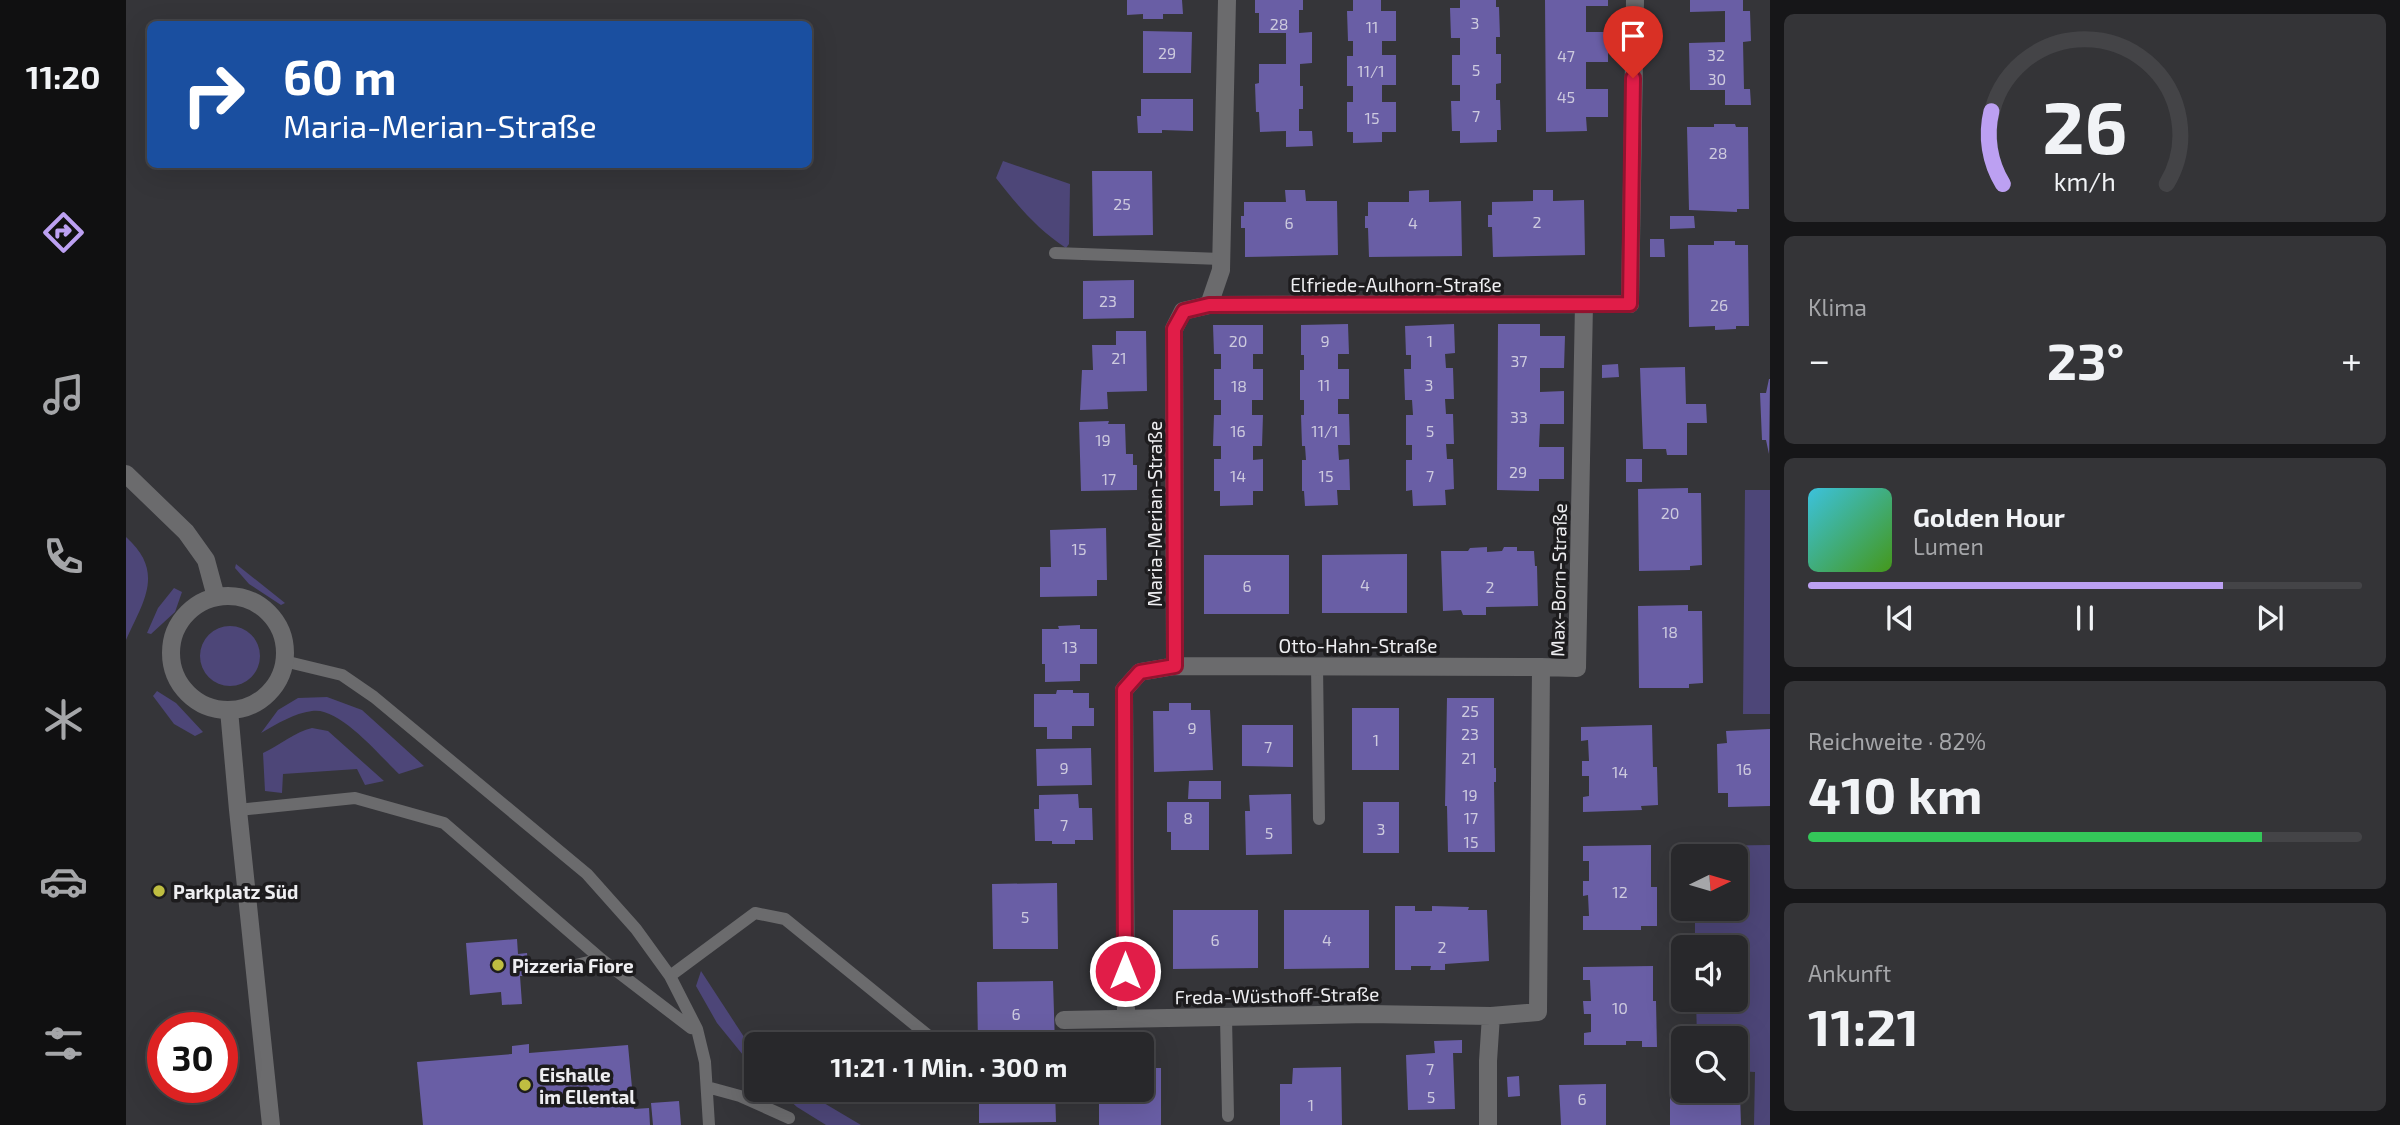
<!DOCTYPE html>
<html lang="de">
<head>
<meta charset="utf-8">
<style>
	:root { --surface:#28282b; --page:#343437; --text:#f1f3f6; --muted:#a5a6a9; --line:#444447; --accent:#bca0f2 }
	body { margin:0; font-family:"Exo 2",sans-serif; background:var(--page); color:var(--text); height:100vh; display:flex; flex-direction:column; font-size:26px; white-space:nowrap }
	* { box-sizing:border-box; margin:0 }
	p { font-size:23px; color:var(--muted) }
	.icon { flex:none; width:38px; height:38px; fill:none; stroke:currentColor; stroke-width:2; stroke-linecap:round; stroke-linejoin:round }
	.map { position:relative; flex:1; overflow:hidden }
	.sheet { display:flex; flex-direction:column; gap:14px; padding:14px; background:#161618; width:630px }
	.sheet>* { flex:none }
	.banner { position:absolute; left:21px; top:21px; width:665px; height:147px; border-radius:10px; box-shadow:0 7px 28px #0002,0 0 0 2px var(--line); background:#1a4fa0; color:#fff; overflow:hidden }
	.needle { width:46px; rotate:85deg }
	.tools { position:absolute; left:1545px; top:844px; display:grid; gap:14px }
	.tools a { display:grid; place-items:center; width:77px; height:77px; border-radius:10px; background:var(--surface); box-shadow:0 7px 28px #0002,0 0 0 2px var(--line); font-size:35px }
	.speed { position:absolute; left:21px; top:1012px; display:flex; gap:14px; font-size:35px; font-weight:700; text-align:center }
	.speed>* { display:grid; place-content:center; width:91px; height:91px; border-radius:50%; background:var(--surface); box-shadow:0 7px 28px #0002,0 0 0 2px var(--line); line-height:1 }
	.speed .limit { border:10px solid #d22; background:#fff; color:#111 }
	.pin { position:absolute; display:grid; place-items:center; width:60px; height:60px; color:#fff; margin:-72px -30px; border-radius:50% 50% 50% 0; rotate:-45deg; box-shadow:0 0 7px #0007 }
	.pin .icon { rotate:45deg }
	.me { position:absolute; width:77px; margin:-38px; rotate:0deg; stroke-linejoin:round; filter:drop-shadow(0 0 5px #0008) }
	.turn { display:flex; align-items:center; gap:24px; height:147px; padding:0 21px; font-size:32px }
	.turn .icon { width:91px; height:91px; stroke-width:2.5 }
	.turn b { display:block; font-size:49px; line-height:60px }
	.big { font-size:52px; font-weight:700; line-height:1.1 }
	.sheet .tile { flex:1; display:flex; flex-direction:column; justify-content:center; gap:10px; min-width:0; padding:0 24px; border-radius:10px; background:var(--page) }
	.sheet .dial { align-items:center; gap:0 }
	.dial svg { height:182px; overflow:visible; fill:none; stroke:var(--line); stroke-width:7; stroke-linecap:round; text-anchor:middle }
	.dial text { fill:var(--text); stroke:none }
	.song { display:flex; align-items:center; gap:21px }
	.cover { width:84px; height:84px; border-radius:10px; background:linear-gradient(135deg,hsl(190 70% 55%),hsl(100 70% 35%)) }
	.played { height:7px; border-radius:4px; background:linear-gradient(90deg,var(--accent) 75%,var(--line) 75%) }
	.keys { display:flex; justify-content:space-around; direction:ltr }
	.heat { display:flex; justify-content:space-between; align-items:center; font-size:38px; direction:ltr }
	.charge { height:10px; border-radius:5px; background:linear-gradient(90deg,#34c759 82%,var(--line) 0) }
	.trip { position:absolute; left:618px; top:1032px; width:410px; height:70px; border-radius:10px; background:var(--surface); box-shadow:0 7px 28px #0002,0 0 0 2px var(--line); font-weight:700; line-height:70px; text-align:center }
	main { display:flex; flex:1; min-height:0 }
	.dock { display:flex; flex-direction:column; width:126px; justify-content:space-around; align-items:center; background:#101011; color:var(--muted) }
	.dock .icon { width:49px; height:49px }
	.dock .selected { color:var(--accent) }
	.dock b { font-size:32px; color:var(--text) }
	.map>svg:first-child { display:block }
	.green { fill:#4d4678 }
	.building { fill:#695ea5 }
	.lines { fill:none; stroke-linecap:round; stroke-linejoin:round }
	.service { stroke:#6b6b6d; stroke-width:12 }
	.minor { stroke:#6b6b6d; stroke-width:18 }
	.route-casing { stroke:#92132f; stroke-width:18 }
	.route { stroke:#e11d48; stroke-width:12 }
	.poi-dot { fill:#bfbe41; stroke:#1d1c1e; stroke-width:2.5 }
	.labels { text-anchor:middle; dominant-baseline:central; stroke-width:7; stroke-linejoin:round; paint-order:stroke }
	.number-label { font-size:16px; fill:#cdcade }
	.street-label { font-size:19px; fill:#eeeef1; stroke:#1d1c1e }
	.poi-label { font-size:19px; font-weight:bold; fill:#eeeef1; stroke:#1d1c1e; text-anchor:start }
</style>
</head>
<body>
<main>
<nav class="dock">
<b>11:20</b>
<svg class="icon selected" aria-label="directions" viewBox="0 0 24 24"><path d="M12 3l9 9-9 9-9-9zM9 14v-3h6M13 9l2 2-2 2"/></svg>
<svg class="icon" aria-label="music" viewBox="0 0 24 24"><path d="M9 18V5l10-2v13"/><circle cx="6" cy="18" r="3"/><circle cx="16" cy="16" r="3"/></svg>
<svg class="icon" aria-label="phone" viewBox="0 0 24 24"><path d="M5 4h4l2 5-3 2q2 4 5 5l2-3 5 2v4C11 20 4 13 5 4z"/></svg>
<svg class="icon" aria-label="climate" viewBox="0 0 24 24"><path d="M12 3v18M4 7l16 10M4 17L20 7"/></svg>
<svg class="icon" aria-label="car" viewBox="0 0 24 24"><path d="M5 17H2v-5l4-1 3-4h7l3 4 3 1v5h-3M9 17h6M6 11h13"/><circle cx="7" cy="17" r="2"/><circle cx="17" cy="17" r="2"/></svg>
<svg class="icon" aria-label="filters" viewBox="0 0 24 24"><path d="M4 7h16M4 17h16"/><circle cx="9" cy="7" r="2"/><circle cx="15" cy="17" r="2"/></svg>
</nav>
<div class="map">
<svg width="1644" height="1125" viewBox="0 0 1644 1125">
	<rect width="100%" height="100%" fill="#353539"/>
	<path class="green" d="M877,161L944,184L943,244L940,248C911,229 891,205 870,178Z
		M1619,490H1644V714H1617Z
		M0,537C39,572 18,600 0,640Z
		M110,564L159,603L155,605L123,584L109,568Z
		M48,588L56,592L49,612L25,634L21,633L32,608Z
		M74 656a30 30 0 1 1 60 0a30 30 0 1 1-60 0Z
		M31,691L50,703L77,732L69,736L48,724L27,696Z
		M201,697L236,710L298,766L273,774C254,756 213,706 186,711C168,713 151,724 135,733L152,710L172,698Z
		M186,728L202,731L258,781L239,785L231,769L157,774L156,793L139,791L137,753C153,746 170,731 186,728Z
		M1644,845V1125H1628L1629,1072L1610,1071V1038H1571L1570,999H1610V947H1569V908H1610V856H1570V846Z
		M575,971L620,1040L630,1049V1071L591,1023L570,986Z
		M652,1090H676L735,1125H700L671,1107Z"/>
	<path class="building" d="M1001,0H1056L1057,14H1037V19H1017V14L1001,15Z
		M1129,0H1177V10H1173V33L1186,32V63L1174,64V86H1177V109H1173V131H1186L1187,146L1160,147V131L1134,132L1133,112H1130L1129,84L1133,83V64H1160V33H1133V13H1129Z
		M1227,0H1255V11H1270V41H1256V55H1270V85H1256V102H1270V132H1256V142L1227,143V132H1221V102H1227V86H1221V56H1227V41H1222L1221,11H1227Z
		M1334,0H1370V7H1373L1374,37H1370V54H1375V83L1370,84V100H1374L1375,130H1371V142L1334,143V131H1326L1325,101H1334V85H1326V55H1334V38H1325L1324,8H1334Z
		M1419,0H1482V6H1460V32H1482V62H1460V89H1482V117H1460L1461,131L1420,132Z
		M1564,0H1617V11H1624L1625,41L1617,42L1618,89H1624L1625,105H1599V90H1564L1563,43L1599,42V11L1564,12Z
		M1017,31L1066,32L1065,73H1017Z
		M1015,99H1067V131L1036,130V133H1012L1011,116H1015Z
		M1588,124H1609L1610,127H1622L1623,209H1611V212L1563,210L1561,127H1588Z
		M966,171H1026L1027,235L967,236Z
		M1159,190H1179L1180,201H1211L1212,255L1119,257V228H1115V216H1118V202H1160Z
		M1303,190V202L1335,201L1336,256L1243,257L1242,228H1239V216H1242V202H1283V191Z
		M1407,190H1427V201L1458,200L1459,255L1367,257L1366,227H1362V215H1366V202L1407,201Z
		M1544,216H1568L1569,228L1544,229Z
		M1524,239H1538L1539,257H1524Z
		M1588,241H1609V245H1622L1623,326H1610V329L1589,330V326L1563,327L1562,245H1588Z
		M1008,280V318L957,319V281Z
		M1222,324L1223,354H1212V369H1223V399H1212V414H1223L1224,445H1212L1213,460L1223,459L1224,490H1211L1212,505L1179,506L1178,491H1176V460H1180L1179,446H1176L1175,415H1178V400H1174V370H1178V355H1175V325Z
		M1328,324L1329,353L1319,354L1320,368H1327L1328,399H1319L1320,414H1327L1328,444H1320L1321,459H1327L1328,489L1319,490L1320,505L1287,506L1286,490L1280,491V460H1286V445H1280V415H1287L1286,400H1279L1278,369H1285V355H1280L1279,326Z
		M1372,324H1414V336H1439L1438,368H1414V392L1438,391V424H1414L1413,447H1438V479H1413V491L1371,490Z
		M1087,325H1137V354H1127V369H1137V400H1126V415H1137L1136,446H1127V460L1137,459V491H1127V505L1094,506V491H1088V459H1095V446H1087L1088,415H1095V400H1088V369H1095V354H1088Z
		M990,331H1020L1021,391L981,392L982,409L954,410L956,370H967L966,345H990Z
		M1492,364L1493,377L1476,378V365Z
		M1559,367L1560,404H1580L1581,423H1561V455H1541L1540,449H1517L1514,368Z
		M1643,379H1644L1643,454L1640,440H1636L1634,393H1640Z
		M983,421L982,424H999L1000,454H1007V465H1011V490L955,491L953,422Z
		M1500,459H1516V482H1500Z
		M1562,488V493H1575L1576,565L1564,566V570L1513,571L1512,489Z
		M980,528L981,580H971V596L914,597V567H925L924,530Z
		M1361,547V552L1376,551L1378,547H1391V551H1408L1409,566H1411L1412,606L1360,607V615H1337L1335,610L1317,611L1315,551H1342L1344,548Z
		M1281,554V613H1196V555Z
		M1078,555H1163V614H1078Z
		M1562,605V611H1576L1577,683L1563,684V688H1513L1512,606Z
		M954,625V629H971V664H954V681L919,682V664H916V629H933L932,626Z
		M931,690H947V693H963V708H968V726H946V739H921V727H908V694H930Z
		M1321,698H1368V768H1370V782H1368L1369,852H1322L1321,806H1319Z
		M1043,703H1065V710H1084L1087,770L1028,772L1027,711H1043Z
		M1226,708H1273V770H1226Z
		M1116,725H1167V767L1116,766Z
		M1526,725L1527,767H1531L1532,805L1515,806L1516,810L1457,812V797L1463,796V776H1456V761H1463L1462,740L1455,741V727Z
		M1644,729V806L1602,807V793H1592L1591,744L1601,743L1600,731Z
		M965,748L966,785L911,786L910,749Z
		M1063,781H1095V799H1062Z
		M952,794L953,808H966L967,840H949V844H926V841H909L908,809H913V795Z
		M1165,794L1166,854L1120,855L1119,811H1124L1123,795Z
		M1041,802H1083V850H1045V832H1041Z
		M1237,802H1273V853H1237Z
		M1525,845V887H1531V926H1515V930H1457V916H1463L1462,895L1457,896V881H1463V861H1457V846Z
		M931,883L932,949H867L866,884Z
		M1269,906H1289V911H1306V906L1343,907L1342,910H1361L1363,961L1319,964V970H1304L1305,966H1285V970H1269Z
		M1047,910H1132V968L1047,969Z
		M1158,910H1243V968L1158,969Z
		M391,939L392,954L401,953L403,976H394L396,1004L376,1005L375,992L344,995L340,943Z
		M1527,966V1001H1530L1531,1047H1516V1041H1500V1045H1458V1033L1465,1032V1014H1458L1457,1001H1465L1464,980H1457V967Z
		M927,981L929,1045H852L851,982Z
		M1336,1040V1053H1327L1329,1109L1282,1110L1280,1055L1309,1053L1308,1041Z
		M403,1044V1053L502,1045L508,1109L523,1108L524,1125H297L291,1062L386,1054V1046Z
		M1215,1067L1216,1125H1154V1084H1166L1167,1068Z
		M1015,1068H1035V1125H973V1090H1015Z
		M1393,1076L1394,1096L1382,1097L1381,1077Z
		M1480,1084V1125H1435L1433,1085Z
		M853,1090H929L930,1122L853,1123Z
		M1564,1090H1600L1614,1094L1615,1125H1544V1095Z
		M553,1101L555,1125H527L525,1103Z"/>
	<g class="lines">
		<path class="service" d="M929,253L1095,259
			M158,661L216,675L248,697L461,874L510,929L544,976L571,1029L579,1062L583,1125
			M1191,665L1193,819
			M112,810L229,798L318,823L475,959L565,1028L571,1029
			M433,969L475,959
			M544,976L629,913L659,919L804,1037
			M1100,1017L1102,1116
			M581,1087L614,1096L663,1118"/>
		<path class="minor" d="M1083,305L1095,270L1101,0
			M0,474L60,532L80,560L90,597
			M45 653a57 57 0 1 1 114 0a57 57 0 1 1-114 0Z
			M1049,666L1415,667
			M103,710L112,810L145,1125
			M1000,1018L998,690L1014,672L1049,666L1048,329L1057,311L1083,305L1458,304
			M938,1020L1242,1014L1365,1016
			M1362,1125V1061L1365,1016L1412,1012L1415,667L1451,668L1458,304H1504L1509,0"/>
	</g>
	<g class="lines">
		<g class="route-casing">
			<path id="route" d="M999,971L998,690L1014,672L1049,666L1048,329L1058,311L1083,305L1504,304L1507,78"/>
		</g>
		<use href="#route" class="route"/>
	</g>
	<g class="poi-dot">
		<circle cx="33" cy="891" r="7"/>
		<circle cx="372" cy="965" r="7"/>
		<circle cx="399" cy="1085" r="7"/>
	</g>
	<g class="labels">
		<g class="number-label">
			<text x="1349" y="22">3</text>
			<text x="1153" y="23">28</text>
			<text x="1246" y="26">11</text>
			<text x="1041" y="52">29</text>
			<text x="1590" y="54">32</text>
			<text x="1440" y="55">47</text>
			<text x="1350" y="69">5</text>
			<text x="1245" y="70">11/1</text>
			<text x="1591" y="78">30</text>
			<text x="1440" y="96">45</text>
			<text x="1350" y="115">7</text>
			<text x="1246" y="117">15</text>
			<text x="1592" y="152">28</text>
			<text x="996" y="203">25</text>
			<text x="1411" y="221">2</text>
			<text x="1163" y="222">6</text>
			<text x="1287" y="222">4</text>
			<text x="982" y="300">23</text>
			<text x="1593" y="304">26</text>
			<text x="1112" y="340">20</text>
			<text x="1199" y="340">9</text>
			<text x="1304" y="340">1</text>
			<text x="993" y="357">21</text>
			<text x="1393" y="360">37</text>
			<text x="1198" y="384">11</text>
			<text x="1303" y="384">3</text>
			<text x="1113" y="385">18</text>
			<text x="1393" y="416">33</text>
			<text x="1112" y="430">16</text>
			<text x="1199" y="430">11/1</text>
			<text x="1304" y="430">5</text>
			<text x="977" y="439">19</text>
			<text x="1392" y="471">29</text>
			<text x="1112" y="475">14</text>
			<text x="1200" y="475">15</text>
			<text x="1304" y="475">7</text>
			<text x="983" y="478">17</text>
			<text x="1544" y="512">20</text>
			<text x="953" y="548">15</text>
			<text x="1239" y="584">4</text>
			<text x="1121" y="585">6</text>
			<text x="1364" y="586">2</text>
			<text x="1544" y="631">18</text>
			<text x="944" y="646">13</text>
			<text x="1344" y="710">25</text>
			<text x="1066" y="727">9</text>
			<text x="1344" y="733">23</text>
			<text x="1250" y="739">1</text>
			<text x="1142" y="746">7</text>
			<text x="1343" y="757">21</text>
			<text x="938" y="767">9</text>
			<text x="1618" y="768">16</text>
			<text x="1494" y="771">14</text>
			<text x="1344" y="794">19</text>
			<text x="1062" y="817">8</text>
			<text x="1345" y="817">17</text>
			<text x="938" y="824">7</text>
			<text x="1255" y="828">3</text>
			<text x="1143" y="832">5</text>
			<text x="1345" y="841">15</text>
			<text x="1494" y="891">12</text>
			<text x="899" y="916">5</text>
			<text x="1089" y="939">6</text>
			<text x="1201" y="939">4</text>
			<text x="1316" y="946">2</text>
			<text x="1494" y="1007">10</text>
			<text x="890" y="1013">6</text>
			<text x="1304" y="1068">7</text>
			<text x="1305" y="1096">5</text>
			<text x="1456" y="1098">6</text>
			<text x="1185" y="1104">1</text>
		</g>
		<g class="street-label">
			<text x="1270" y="284">Elfriede-Aulhorn-Straße</text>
			<text transform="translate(1028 514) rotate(-90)">Maria-Merian-Straße</text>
			<text transform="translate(1432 580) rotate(-89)">Max-Born-Straße</text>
			<text x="1232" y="645">Otto-Hahn-Straße</text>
			<text transform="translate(1151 995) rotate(-1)">Freda-Wüsthoff-Straße</text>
		</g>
		<g class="poi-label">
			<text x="47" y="891">Parkplatz Süd</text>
			<text x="386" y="965">Pizzeria Fiore</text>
			<text x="413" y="1074">Eishalle<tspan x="413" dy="22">im Ellental</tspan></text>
		</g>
	</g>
</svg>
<div class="tools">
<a><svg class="needle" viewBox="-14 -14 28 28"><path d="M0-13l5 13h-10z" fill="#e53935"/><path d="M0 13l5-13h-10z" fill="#a5a6a9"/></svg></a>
<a><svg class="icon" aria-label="sound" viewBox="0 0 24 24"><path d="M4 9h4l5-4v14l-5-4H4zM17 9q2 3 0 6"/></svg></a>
<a><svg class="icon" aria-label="search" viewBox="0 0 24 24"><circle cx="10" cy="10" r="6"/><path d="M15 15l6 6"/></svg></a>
</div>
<div class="speed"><div class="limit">30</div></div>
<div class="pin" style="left:1507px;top:78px;background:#d93025"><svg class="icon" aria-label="arrive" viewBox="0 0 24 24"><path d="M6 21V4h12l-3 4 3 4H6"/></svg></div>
<svg class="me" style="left:999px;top:971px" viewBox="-20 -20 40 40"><circle r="17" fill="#e11d48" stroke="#fff" stroke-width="3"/><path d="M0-11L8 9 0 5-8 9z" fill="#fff"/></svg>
<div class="trip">11:21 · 1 Min. · 300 m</div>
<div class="banner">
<div class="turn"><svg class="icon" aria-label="right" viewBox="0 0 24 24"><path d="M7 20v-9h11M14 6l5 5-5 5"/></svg><div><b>60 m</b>Maria-Merian-Straße</div></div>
</div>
</div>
<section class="sheet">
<div class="tile dial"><svg viewBox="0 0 100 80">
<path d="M14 69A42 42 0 1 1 86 69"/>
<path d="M14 69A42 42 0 0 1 9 37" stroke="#bca0f2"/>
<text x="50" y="56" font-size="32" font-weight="700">26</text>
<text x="50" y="72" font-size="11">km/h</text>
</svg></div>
<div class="tile"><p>Klima</p>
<div class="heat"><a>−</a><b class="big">23°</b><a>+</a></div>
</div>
<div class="tile">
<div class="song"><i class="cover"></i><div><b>Golden Hour</b><p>Lumen</p></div></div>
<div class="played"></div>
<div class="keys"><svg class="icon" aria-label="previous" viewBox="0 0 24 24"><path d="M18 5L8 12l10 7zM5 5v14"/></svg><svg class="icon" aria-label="pause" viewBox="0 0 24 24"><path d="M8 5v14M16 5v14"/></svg><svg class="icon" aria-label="next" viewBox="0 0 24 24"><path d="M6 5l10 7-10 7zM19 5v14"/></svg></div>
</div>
<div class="tile"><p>Reichweite · 82%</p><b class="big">410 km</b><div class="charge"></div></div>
<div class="tile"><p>Ankunft</p><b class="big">11:21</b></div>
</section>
</main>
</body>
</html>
